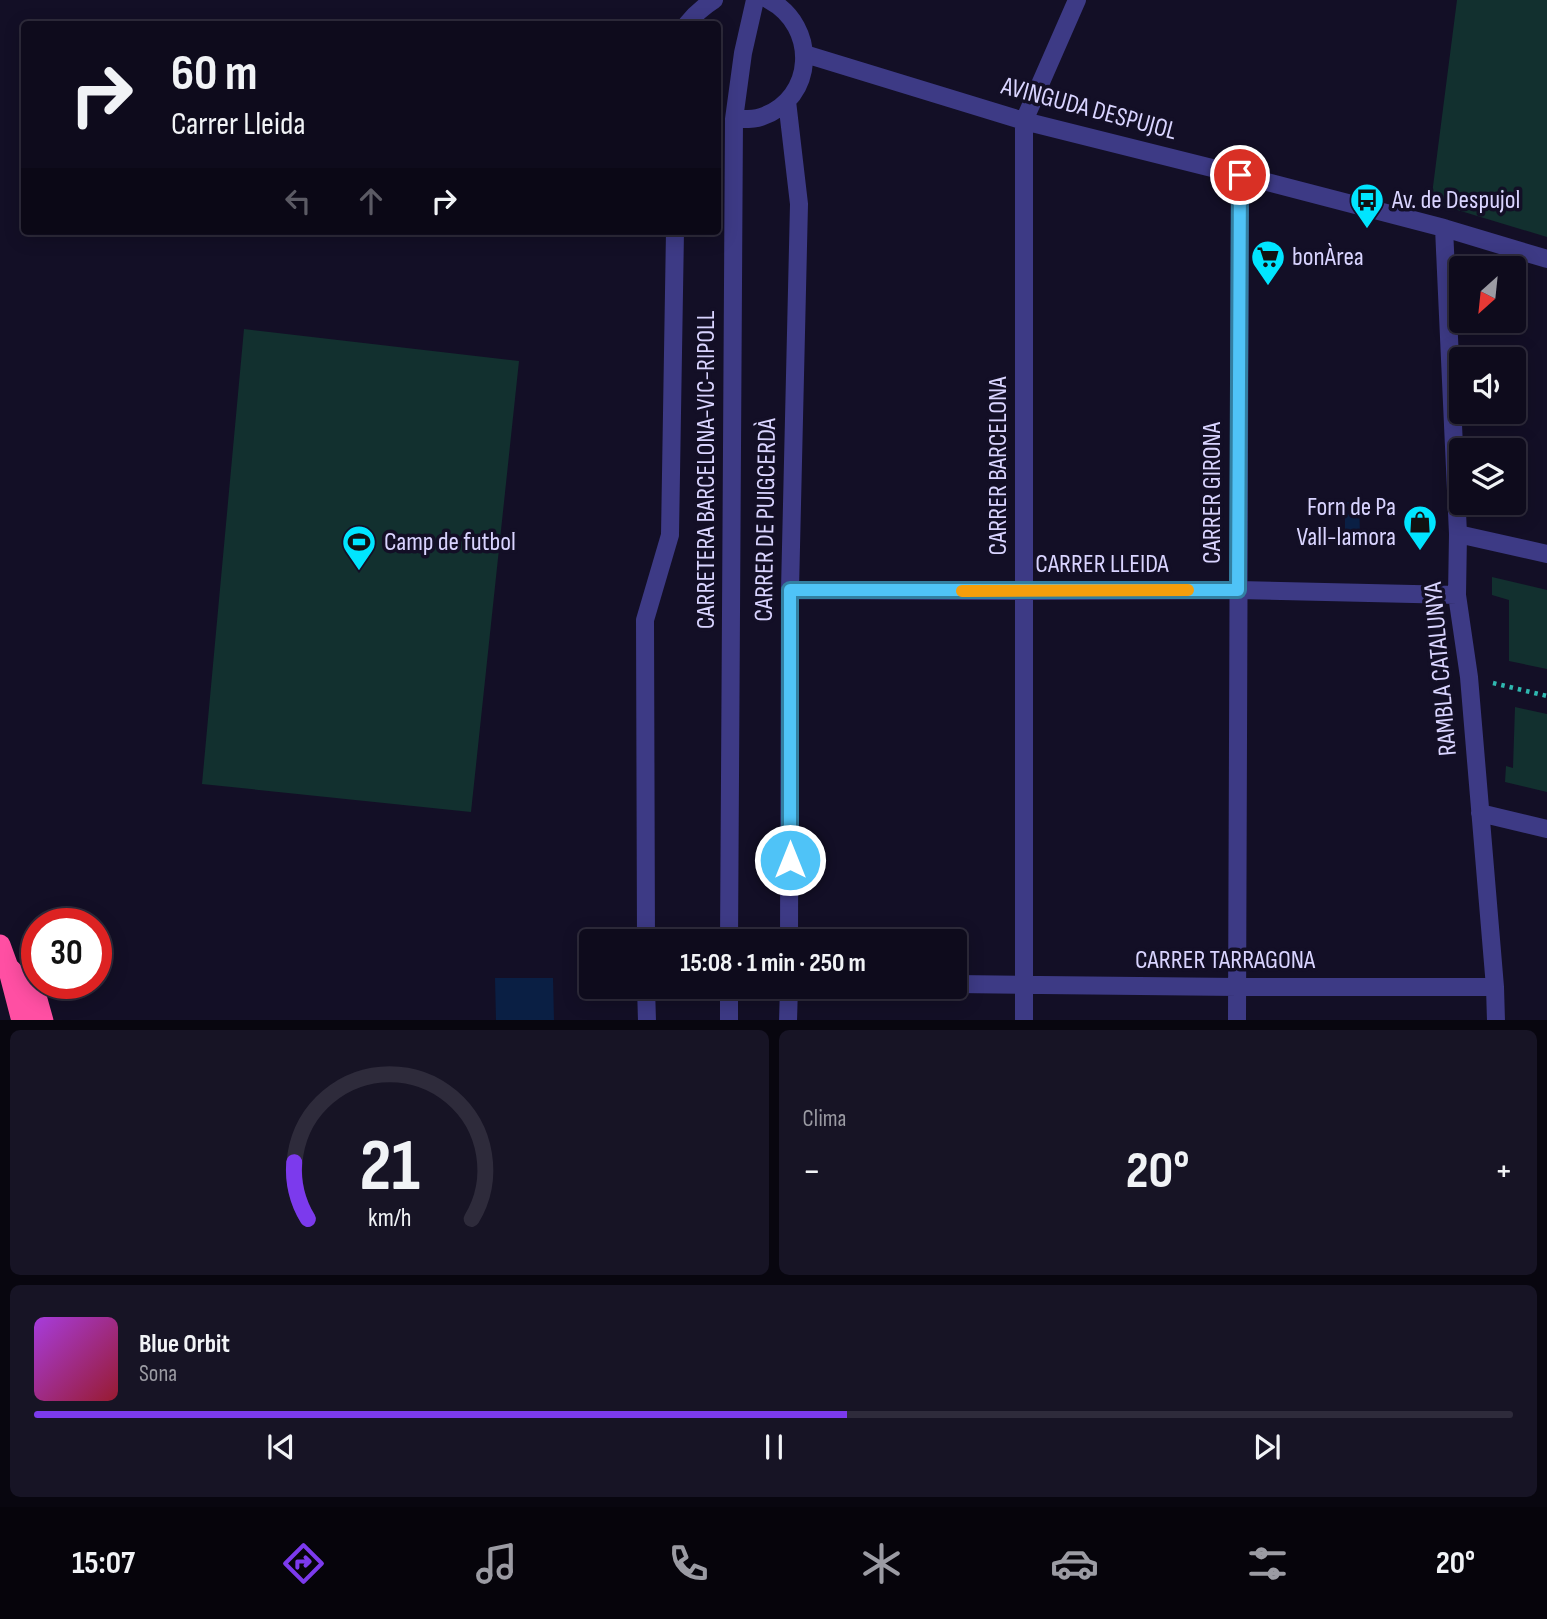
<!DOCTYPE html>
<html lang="es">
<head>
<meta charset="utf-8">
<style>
	:root { --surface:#0e0b1c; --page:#171425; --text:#f1f3f6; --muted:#9b9ba3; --line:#2e2b3b; --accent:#7c3aed }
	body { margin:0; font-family:"Sofia Sans Condensed",sans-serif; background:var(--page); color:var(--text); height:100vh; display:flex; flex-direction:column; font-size:26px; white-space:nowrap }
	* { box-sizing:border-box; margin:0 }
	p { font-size:23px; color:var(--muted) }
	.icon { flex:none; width:38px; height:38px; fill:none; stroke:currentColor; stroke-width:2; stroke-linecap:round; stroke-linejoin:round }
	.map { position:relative; height:1020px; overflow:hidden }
	.details { display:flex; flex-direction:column; gap:10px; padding:10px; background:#08060f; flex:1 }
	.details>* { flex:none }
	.hud { position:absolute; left:21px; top:21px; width:700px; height:214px; border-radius:7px; box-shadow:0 4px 18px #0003,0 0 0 2px var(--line); background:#0e0b1c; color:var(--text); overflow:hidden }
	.needle { width:46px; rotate:207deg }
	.controls { position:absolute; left:1449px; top:256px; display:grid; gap:14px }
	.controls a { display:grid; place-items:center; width:77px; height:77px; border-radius:7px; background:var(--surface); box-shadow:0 4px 18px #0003,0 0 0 2px var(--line); font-size:35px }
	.speed { position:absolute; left:21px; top:908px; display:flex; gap:14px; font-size:35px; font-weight:700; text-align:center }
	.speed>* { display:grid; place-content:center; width:91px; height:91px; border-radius:50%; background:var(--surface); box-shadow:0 4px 18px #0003,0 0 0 2px var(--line); line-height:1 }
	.speed .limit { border:10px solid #d22; background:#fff; color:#111 }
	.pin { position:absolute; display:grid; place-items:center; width:60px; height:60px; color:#fff; margin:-30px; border:4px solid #fff; border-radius:50%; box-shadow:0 2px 7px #0007 }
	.me { position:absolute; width:77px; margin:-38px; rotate:0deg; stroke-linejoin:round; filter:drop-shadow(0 0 5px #0008) }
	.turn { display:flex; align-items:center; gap:24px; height:147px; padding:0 35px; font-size:32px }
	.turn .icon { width:91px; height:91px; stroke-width:2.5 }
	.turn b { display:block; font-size:49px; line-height:60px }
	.lanes { display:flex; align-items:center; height:66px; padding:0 35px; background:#0003; justify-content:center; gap:35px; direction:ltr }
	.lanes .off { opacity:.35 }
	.big { font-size:52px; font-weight:700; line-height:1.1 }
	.details .widget { flex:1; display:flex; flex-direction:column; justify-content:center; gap:10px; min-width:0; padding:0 24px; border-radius:10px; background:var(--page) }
	.details .dial { align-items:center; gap:0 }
	.dial svg { height:182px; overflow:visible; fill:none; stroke:var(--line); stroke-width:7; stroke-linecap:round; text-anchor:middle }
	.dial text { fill:var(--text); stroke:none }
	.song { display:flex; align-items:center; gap:21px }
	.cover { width:84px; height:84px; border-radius:10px; background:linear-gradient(135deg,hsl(280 70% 55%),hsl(350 70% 35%)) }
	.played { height:7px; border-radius:4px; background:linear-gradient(90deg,var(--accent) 55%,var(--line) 55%) }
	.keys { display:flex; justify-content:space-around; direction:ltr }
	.heat { display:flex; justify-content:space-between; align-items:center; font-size:38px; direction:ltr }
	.details .tiles { flex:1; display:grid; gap:10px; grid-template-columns:1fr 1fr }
	.widget:last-child { grid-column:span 2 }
	.trip { position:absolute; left:579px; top:929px; width:388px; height:70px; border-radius:7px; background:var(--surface); box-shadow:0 4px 18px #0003,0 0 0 2px var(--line); font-weight:700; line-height:70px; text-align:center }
	.menu { display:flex; height:112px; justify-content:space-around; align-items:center; background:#06040b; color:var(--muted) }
	.menu .icon { width:49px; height:49px }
	.menu .on { color:var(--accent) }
	.menu b { font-size:32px; color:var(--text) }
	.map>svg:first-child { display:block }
	.green { fill:#12302f }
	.water { fill:#0a1f44 }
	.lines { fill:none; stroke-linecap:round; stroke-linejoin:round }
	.path { stroke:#2fb8b0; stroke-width:4.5; stroke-dasharray:3.5 5; stroke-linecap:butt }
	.minor { stroke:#3d3a85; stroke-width:18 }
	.highway { stroke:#ff4fa3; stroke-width:21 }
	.route-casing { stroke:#337fa1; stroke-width:18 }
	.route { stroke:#4fc3f7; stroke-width:12 }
	.slow { stroke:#f59e0b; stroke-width:12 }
	.labels { text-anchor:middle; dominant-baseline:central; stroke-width:7; stroke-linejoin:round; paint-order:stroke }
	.street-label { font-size:26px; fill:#d9d4ff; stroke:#130f26 }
	.poi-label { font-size:26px; fill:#d9d4ff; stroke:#130f26; text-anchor:start }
</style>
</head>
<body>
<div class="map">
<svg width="1547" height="1021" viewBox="0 0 1547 1021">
	<rect width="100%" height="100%" fill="#130f26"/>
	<path class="green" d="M1457,0H1547V237L1431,202Z
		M244,329L519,361L471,812L202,784Z
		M1492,577L1547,590V669L1509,661V600L1492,595Z
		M1515,707L1547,714V792L1505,782L1506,766L1513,768Z"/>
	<path class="water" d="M1345,502H1359L1360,535H1345Z
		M495,978H553L554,1020H496Z"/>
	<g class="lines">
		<path class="path" d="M1493,683L1547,696"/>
		<path class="minor" d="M687,24C695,14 703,7 714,0
			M805,54L1024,121L1240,175L1444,228L1547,259
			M787,101L799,204L790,590L789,942
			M734,119C743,119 752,120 761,117C816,99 818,26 769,0
			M1444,228L1458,534L1457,595L1469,677L1495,987L1496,1021
			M1458,534L1547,554
			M790,590L1024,591L1238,590L1457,595
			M1480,813L1547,829
			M646,942L645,620L670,535L675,231
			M729,942L734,119L743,53L755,0
			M956,984L1238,987H1495
			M646,987L647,1021
			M729,1021V987
			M788,1021L789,987
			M1024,1021V121L1077,0
			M1237,1021L1240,175"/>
		<path class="highway" d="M0,945L8,967L22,1021
			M9,968L36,996L43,1021"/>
	</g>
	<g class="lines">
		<g class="route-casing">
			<path id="route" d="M790,860V590H1238L1240,175"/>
		</g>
		<use href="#route" class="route"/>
		<path class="slow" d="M962,591L1188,590"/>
	</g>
	<defs>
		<g id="bus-pin" transform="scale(1.75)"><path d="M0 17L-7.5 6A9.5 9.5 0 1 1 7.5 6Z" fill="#00e5ff" stroke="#130f26"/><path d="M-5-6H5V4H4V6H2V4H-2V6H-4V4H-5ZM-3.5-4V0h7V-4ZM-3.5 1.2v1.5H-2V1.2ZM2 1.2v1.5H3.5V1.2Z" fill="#111"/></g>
		<g id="supermarket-pin" transform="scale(1.75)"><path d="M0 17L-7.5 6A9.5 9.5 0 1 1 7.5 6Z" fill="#00e5ff" stroke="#130f26"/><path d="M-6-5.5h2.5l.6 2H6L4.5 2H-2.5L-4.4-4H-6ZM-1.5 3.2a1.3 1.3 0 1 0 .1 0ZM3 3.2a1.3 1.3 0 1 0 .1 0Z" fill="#111"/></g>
		<g id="shop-pin" transform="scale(1.75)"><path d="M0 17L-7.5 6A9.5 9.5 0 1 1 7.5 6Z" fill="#00e5ff" stroke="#130f26"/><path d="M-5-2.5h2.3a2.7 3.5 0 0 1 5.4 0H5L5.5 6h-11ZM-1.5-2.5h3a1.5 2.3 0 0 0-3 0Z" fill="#111"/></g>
		<g id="stadium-pin" transform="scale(1.75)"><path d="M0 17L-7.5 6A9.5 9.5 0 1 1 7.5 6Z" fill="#00e5ff" stroke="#130f26"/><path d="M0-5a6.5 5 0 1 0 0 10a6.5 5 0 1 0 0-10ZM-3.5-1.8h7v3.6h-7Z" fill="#111"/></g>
	</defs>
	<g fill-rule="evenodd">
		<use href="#bus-pin" x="1367" y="200"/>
		<use href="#supermarket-pin" x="1268" y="257"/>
		<use href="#shop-pin" x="1420" y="522"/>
		<use href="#stadium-pin" x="359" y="542"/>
	</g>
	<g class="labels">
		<g class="street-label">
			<text transform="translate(1089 109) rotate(15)">AVINGUDA DESPUJOL</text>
			<text transform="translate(998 466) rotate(-90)">CARRER BARCELONA</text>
			<text transform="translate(706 470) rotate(-90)">CARRETERA BARCELONA-VIC-RIPOLL</text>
			<text transform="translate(1212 493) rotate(-90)">CARRER GIRONA</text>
			<text transform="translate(766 520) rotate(-89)">CARRER DE PUIGCERDÀ</text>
			<text x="1102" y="564">CARRER LLEIDA</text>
			<text transform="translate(1441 669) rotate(-95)">RAMBLA CATALUNYA</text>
			<text x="1225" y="960">CARRER TARRAGONA</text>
		</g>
		<g class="poi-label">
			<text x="1392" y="200">Av. de Despujol</text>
			<text x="1292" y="257">bonÀrea</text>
			<text x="1396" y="507" text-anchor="end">Forn de Pa<tspan x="1396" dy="30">Vall-lamora</tspan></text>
			<text x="384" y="542">Camp de futbol</text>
		</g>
	</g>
</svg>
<div class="controls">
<a><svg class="needle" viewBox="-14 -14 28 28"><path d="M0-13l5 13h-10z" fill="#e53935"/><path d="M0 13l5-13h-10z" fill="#9b9ba3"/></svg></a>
<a><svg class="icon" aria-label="sound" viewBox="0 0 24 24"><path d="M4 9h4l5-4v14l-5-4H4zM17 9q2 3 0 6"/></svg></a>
<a><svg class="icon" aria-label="layers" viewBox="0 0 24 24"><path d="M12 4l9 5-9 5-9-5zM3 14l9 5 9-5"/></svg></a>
</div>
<div class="speed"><div class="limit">30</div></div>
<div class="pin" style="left:1240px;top:175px;background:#d93025"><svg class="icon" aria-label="arrive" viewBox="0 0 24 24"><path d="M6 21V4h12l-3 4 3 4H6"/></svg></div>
<svg class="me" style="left:790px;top:860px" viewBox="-20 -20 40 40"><circle r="17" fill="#4fc3f7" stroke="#fff" stroke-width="3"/><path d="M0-11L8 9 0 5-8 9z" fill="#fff"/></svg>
<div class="trip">15:08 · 1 min · 250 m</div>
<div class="hud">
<div class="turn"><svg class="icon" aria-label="right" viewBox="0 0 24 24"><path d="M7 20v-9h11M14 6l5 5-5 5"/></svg><div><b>60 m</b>Carrer Lleida</div></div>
<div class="lanes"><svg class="icon off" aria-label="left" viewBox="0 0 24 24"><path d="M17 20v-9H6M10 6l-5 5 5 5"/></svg><svg class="icon off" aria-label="ahead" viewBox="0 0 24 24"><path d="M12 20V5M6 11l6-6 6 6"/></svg><svg class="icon" aria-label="right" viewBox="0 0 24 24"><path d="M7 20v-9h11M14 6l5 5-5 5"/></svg></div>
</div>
</div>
<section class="details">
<div class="tiles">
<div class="widget dial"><svg viewBox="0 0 100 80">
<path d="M14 69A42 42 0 1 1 86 69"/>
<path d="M14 69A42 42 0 0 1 8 44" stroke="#7c3aed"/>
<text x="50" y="56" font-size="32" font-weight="700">21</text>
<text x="50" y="72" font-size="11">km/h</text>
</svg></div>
<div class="widget"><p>Clima</p>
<div class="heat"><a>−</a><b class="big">20°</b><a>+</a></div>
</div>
<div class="widget">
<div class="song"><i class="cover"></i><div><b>Blue Orbit</b><p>Sona</p></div></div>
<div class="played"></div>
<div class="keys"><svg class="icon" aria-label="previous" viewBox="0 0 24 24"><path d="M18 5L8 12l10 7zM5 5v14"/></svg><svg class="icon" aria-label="pause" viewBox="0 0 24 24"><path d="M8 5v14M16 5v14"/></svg><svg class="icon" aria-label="next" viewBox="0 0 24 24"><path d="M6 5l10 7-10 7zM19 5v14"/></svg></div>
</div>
</div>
</section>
<nav class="menu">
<b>15:07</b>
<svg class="icon on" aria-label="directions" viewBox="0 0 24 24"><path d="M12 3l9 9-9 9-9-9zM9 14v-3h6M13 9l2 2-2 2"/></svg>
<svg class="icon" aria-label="music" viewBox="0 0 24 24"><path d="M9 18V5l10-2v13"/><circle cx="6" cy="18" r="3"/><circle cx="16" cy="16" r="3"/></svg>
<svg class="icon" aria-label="phone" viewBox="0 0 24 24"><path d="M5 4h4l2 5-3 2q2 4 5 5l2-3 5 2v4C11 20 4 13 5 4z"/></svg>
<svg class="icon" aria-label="climate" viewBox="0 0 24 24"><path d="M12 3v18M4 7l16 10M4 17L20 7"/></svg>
<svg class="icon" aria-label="car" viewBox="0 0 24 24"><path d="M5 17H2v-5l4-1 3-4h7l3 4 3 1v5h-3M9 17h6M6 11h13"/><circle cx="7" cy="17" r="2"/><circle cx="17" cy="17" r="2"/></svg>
<svg class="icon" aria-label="filters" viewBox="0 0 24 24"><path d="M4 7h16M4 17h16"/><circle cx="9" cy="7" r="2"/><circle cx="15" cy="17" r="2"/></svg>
<b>20°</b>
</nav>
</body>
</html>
